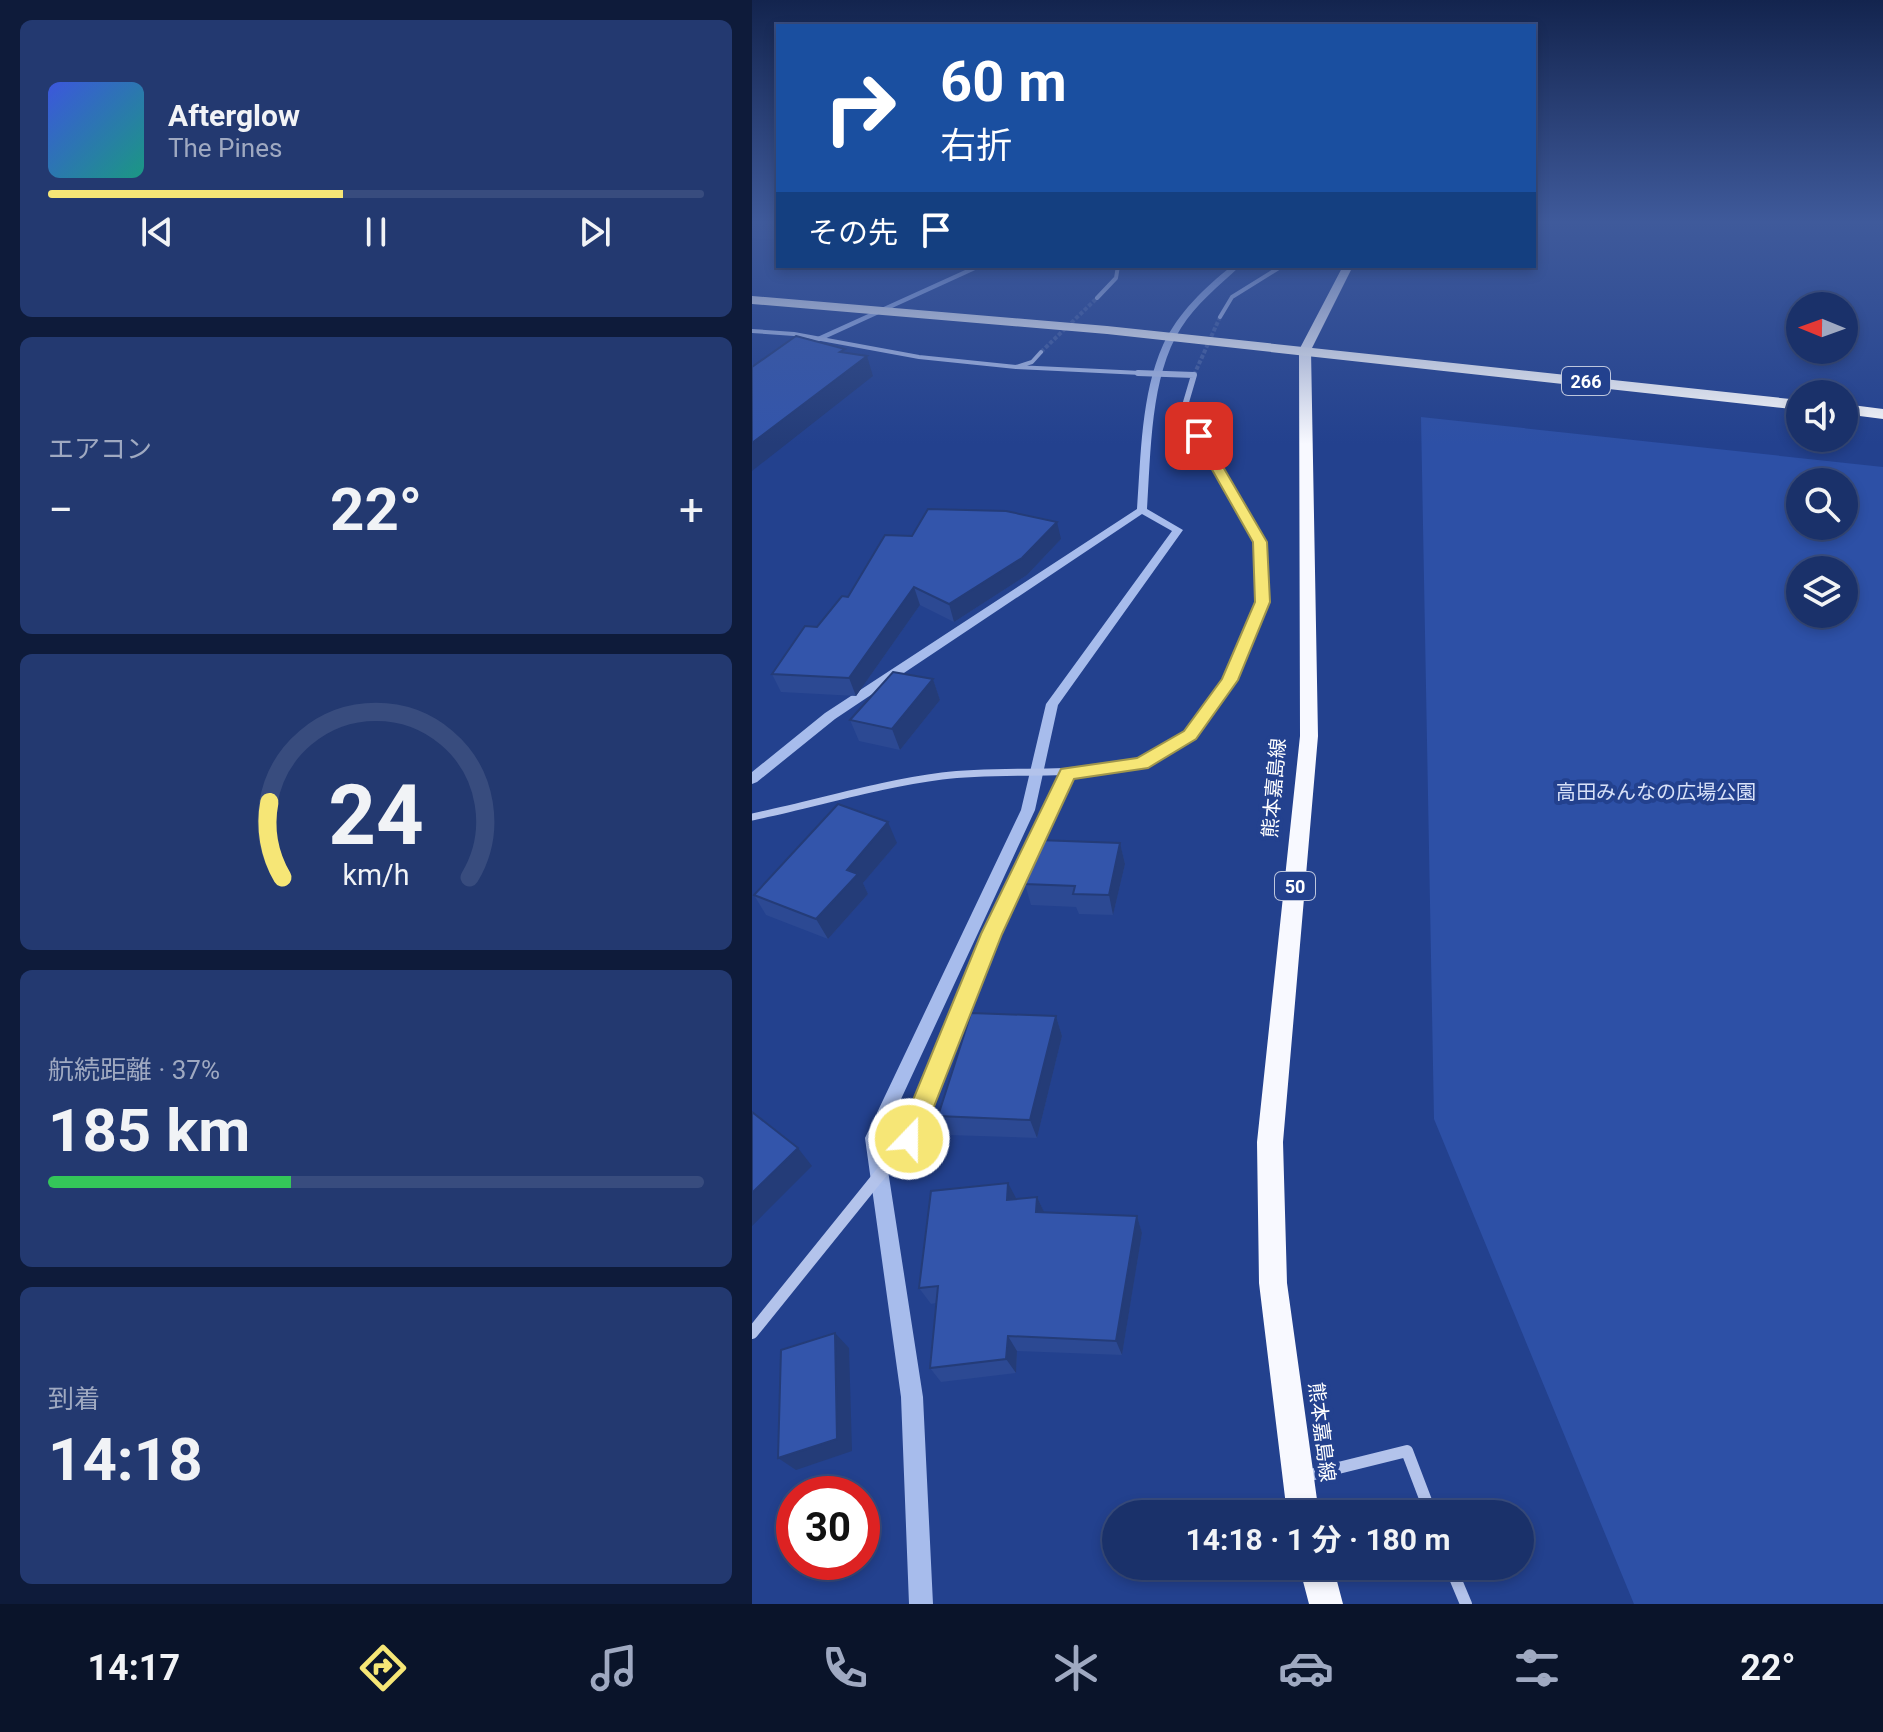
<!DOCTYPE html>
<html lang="ja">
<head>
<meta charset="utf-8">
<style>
	:root { --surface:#1a316a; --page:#233970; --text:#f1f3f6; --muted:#9fa9c1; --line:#384c7e; --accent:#f6e676 }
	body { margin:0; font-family:Roboto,"Noto Sans JP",sans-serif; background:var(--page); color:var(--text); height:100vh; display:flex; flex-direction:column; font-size:30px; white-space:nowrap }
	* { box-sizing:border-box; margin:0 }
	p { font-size:26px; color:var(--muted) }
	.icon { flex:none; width:44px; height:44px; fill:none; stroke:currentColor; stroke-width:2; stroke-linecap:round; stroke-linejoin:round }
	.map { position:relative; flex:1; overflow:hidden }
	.details { display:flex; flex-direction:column; gap:20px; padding:20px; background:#0e1b3a; width:752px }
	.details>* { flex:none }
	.top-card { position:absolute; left:24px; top:24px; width:760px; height:244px; border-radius:0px; box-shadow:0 4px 12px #0003,0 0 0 2px var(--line); background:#1a4fa0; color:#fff; overflow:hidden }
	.needle { width:52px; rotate:271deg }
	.controls { position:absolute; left:1034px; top:292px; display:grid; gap:16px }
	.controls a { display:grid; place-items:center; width:72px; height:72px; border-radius:50%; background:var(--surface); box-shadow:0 4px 12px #0003,0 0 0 2px var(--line); font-size:40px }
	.speed { position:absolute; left:24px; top:1476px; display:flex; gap:16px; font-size:40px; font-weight:700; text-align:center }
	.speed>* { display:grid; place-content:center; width:104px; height:104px; border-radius:50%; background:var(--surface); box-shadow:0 4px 12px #0003,0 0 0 2px var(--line); line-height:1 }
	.speed .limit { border:12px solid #d22; background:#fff; color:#111 }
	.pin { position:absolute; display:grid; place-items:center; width:68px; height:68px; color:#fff; margin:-34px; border-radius:16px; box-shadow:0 4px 12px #0006 }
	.me { position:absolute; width:88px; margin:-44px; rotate:22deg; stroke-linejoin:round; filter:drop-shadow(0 0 6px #0008) }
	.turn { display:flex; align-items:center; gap:28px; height:168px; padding:0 32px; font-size:36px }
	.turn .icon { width:104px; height:104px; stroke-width:2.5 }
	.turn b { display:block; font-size:56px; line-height:68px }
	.then { display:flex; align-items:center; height:76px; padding:0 32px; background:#0003; gap:16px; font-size:30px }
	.big { font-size:60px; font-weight:700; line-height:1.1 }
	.details .tile { flex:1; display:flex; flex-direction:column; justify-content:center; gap:12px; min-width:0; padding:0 28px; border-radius:12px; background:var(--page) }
	.details .dial { align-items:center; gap:0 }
	.dial svg { height:208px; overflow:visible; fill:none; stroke:var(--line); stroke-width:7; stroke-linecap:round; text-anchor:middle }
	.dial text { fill:var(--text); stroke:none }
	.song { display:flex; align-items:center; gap:24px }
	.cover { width:96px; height:96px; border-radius:12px; background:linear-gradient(135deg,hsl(230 70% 55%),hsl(170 70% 35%)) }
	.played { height:8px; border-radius:4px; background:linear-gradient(90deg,var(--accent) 45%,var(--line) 45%) }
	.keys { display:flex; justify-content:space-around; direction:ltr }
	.heat { display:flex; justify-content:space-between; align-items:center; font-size:44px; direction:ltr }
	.charge { height:12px; border-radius:6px; background:linear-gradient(90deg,#34c759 37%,var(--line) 0) }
	.trip { position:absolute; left:350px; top:1500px; width:432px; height:80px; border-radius:40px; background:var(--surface); box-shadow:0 4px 12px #0003,0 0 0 2px var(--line); font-weight:700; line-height:80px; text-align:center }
	.tabs { display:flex; height:128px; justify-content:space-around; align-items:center; background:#0a142a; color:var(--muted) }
	.tabs .icon { width:56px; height:56px }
	.tabs .active { color:var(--accent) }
	.tabs b { font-size:36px; color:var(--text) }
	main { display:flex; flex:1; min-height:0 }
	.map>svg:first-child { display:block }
	.green { fill:#2d50a6; fill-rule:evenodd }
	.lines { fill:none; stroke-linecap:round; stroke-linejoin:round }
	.stream { fill:#a7bcec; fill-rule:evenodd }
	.street-tunnel { stroke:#445e9f; stroke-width:4; stroke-dasharray:4 2; stroke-linecap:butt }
	.street-far4 { stroke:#b3c3eb; stroke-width:4 }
	.street-far3 { stroke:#b3c3eb; stroke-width:6 }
	.street-far2 { stroke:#b3c3eb; stroke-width:7 }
	.street-far1 { stroke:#b3c3eb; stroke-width:9 }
	.street { stroke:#b3c3eb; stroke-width:12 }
	.primary { fill:#f8f9ff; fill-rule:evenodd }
	.highway { fill:#fff; fill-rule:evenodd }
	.wall { fill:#2c4993 }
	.shaded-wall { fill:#243c78 }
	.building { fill:#3355ab; stroke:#243c78; stroke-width:2 }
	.route { fill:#f6e676; stroke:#a0964d; stroke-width:2 }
	.labels { text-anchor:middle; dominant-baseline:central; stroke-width:8; stroke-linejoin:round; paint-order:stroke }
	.shield { fill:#23418e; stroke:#bdc6dd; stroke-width:2 }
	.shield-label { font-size:18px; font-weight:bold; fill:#fff }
	.street-label { font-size:20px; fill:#fff; stroke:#23418e }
	.park-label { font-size:20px; fill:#d8e1f8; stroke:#23418e }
</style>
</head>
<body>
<main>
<section class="details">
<div class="tile">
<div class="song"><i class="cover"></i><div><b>Afterglow</b><p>The Pines</p></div></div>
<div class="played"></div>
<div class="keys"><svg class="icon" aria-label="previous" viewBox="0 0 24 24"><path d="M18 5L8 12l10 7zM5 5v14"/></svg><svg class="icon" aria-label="pause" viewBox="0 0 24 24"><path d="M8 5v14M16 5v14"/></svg><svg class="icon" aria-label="next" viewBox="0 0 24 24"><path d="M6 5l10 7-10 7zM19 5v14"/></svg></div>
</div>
<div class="tile"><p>エアコン</p>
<div class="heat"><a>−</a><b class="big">22°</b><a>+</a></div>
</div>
<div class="tile dial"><svg viewBox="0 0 100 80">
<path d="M14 69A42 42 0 1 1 86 69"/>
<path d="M14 69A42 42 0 0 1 9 40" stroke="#f6e676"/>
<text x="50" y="56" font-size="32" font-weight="700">24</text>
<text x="50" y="72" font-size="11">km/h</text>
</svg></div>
<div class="tile"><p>航続距離 · 37%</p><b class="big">185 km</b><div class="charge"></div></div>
<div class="tile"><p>到着</p><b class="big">14:18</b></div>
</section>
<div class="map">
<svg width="1131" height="1604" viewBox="0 0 1131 1604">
	<rect width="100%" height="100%" fill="#23418e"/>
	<path class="green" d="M669,417L1131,467V1604H882L682,1119ZM1048,482H1092V526H1048ZM1048,570H1092V614H1048Z"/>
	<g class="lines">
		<path class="stream" d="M222,266H232L57,346L50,344Z
			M480,266H488C467,286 444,304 429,328C398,376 399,453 395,509L431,530L306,705L283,810L131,1138L171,1397L181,1604H157L149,1397L113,1138L269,810L294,704L420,531L390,514L83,719L5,782L0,784V772L73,713L385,509C389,456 389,394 411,345C426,313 453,287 480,266Z"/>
		<path class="street-tunnel" d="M289,352L345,298
			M442,375L468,317"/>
		<path class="street-far4" d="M345,298L364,278L366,266
			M468,317L480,297L530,266
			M0,331L42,334L167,357L264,367L280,362L289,352
			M264,367L431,375"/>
		<path class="street-far3" d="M386,373L442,375L432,409L508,542L509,574"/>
		<path class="street-far2" d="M0,817C63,804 127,784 190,776C308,761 426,806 484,664C499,629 510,612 509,572
			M288,833L316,773"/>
		<path class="street-far1" d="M133,1169L157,1139L240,934L289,831"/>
		<path class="street" d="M0,1333L134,1167
			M554,1476L655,1451L679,1514
			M698,1566L714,1604"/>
		<path class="primary" d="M591,266H601L559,350L566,736L531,1142L535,1283L567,1514H535L507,1283L505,1142L548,736L547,350Z
			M547,1566H581L591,1604H557Z"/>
		<path class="highway" d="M0,296L355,326L1048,400V410L355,334L0,304Z
			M1092,404L1131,409V419L1092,414Z"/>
	</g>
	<path class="wall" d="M0,220H26V240L0,238Z
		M309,539L275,575L202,622L168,605L104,696L29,692L20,674L96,597Z
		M181,679L188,700L148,750L107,741L98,720Z
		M145,843L111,883L116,894L76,939L14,915L2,895Z
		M368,843L373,864L361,915L327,914L324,907L279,905L273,884Z
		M304,1016L310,1036L285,1138L196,1135L186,1116Z
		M285,1197L292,1212L385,1216L390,1233L370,1355L265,1351L264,1373L189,1382L178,1368L184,1303L179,1304L167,1288L264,1199Z"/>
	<path class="shaded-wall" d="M115,356L121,376L0,471V443Z
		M305,522L309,539L275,575L202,622L197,604Z
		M162,587L168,605L104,696L97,678Z
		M181,679L188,700L148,750L140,729Z
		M136,822L145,843L111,883L116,894L76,939L64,919L95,870Z
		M368,843L373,864L361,915L357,895Z
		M304,1016L310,1036L285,1138L278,1120Z
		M46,1148L60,1166L0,1226V1193Z
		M256,1183L265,1200H255Z
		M285,1197L293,1214L284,1212Z
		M385,1216L390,1233L370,1355L364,1341Z
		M83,1333L97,1348L100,1451L44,1470L26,1458Z
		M256,1336L265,1351L264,1373L254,1359Z"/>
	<path class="building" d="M44,336L93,349L88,352L115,356L0,443V367Z
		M176,509L254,511L305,522L270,558L197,604L162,587L97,678L20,674L53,626L65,627L90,596L96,597L133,535L160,536Z
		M141,672L181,679L140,729L98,720Z
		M86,804L136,822L95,870L106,874L64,919L2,895Z
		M286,840L368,843L357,895L321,894L323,886L273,884Z
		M219,1013L304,1016L278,1120L186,1116Z
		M0,1112L46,1148L0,1193Z
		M256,1183L255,1200L285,1197L284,1212L385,1216L364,1341L256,1336L254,1359L178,1368L186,1286L167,1288L179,1191Z
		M83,1333L85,1439L26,1458L29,1350Z"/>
	<linearGradient id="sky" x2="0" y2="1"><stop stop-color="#13244e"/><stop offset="0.5" stop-color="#3f5a9b"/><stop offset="1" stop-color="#3f5a9b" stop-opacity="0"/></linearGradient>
	<rect width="1131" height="444" fill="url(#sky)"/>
	<path class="route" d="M447,432L453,436L515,542L518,602L486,680L444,739L396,768L322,779L250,934L166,1147L157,1151L149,1147L145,1139L229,934L309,769L385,758L432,731L470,679L503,602L501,542L441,436Z"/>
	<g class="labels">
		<g class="shield">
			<rect x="810" y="367" width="48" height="28" rx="6"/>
			<rect x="523" y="872" width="40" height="28" rx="6"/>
		</g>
		<g class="shield-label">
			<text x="834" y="381">266</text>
			<text x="543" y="886">50</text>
		</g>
		<g class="street-label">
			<text transform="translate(522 788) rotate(-85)">熊本嘉島線</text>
			<text transform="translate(570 1432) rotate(83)">熊本嘉島線</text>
		</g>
		<g class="park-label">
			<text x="904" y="792">高田みんなの広場公園</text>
		</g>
	</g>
</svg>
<div class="controls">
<a><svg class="needle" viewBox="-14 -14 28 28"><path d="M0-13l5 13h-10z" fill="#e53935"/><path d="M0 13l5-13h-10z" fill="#9fa9c1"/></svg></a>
<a><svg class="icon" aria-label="sound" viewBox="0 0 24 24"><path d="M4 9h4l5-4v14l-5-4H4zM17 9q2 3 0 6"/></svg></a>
<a><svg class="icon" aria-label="search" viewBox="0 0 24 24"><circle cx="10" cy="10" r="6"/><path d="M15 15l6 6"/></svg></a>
<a><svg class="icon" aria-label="layers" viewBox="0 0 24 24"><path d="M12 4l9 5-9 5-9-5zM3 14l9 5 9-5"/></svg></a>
</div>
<div class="speed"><div class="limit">30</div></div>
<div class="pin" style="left:447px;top:436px;background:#d93025"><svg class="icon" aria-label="arrive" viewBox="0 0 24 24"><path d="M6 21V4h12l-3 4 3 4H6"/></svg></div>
<svg class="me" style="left:157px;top:1139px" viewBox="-20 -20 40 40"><circle r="17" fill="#f6e676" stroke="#fff" stroke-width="3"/><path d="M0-11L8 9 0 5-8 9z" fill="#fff"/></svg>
<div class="trip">14:18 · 1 分 · 180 m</div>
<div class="top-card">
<div class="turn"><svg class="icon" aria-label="right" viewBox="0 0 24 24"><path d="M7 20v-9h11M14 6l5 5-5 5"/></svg><div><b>60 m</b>右折</div></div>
<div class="then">その先<svg class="icon" aria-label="arrive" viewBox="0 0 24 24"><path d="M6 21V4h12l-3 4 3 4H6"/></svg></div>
</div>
</div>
</main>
<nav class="tabs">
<b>14:17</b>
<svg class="icon active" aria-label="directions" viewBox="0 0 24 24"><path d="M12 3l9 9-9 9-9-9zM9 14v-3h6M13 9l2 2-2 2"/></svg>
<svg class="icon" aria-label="music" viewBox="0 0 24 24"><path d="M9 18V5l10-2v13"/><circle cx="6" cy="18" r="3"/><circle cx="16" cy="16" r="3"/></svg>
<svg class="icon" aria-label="phone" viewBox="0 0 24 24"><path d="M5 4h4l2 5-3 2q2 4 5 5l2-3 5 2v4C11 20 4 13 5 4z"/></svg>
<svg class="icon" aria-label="climate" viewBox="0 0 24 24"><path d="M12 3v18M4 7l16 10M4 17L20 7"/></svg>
<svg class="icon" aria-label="car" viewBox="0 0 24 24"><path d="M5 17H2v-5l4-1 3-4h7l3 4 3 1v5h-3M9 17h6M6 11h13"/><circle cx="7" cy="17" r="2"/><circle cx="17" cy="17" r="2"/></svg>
<svg class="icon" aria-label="filters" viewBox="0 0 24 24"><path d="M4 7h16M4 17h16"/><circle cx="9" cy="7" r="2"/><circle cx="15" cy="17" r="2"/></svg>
<b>22°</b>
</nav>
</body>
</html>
